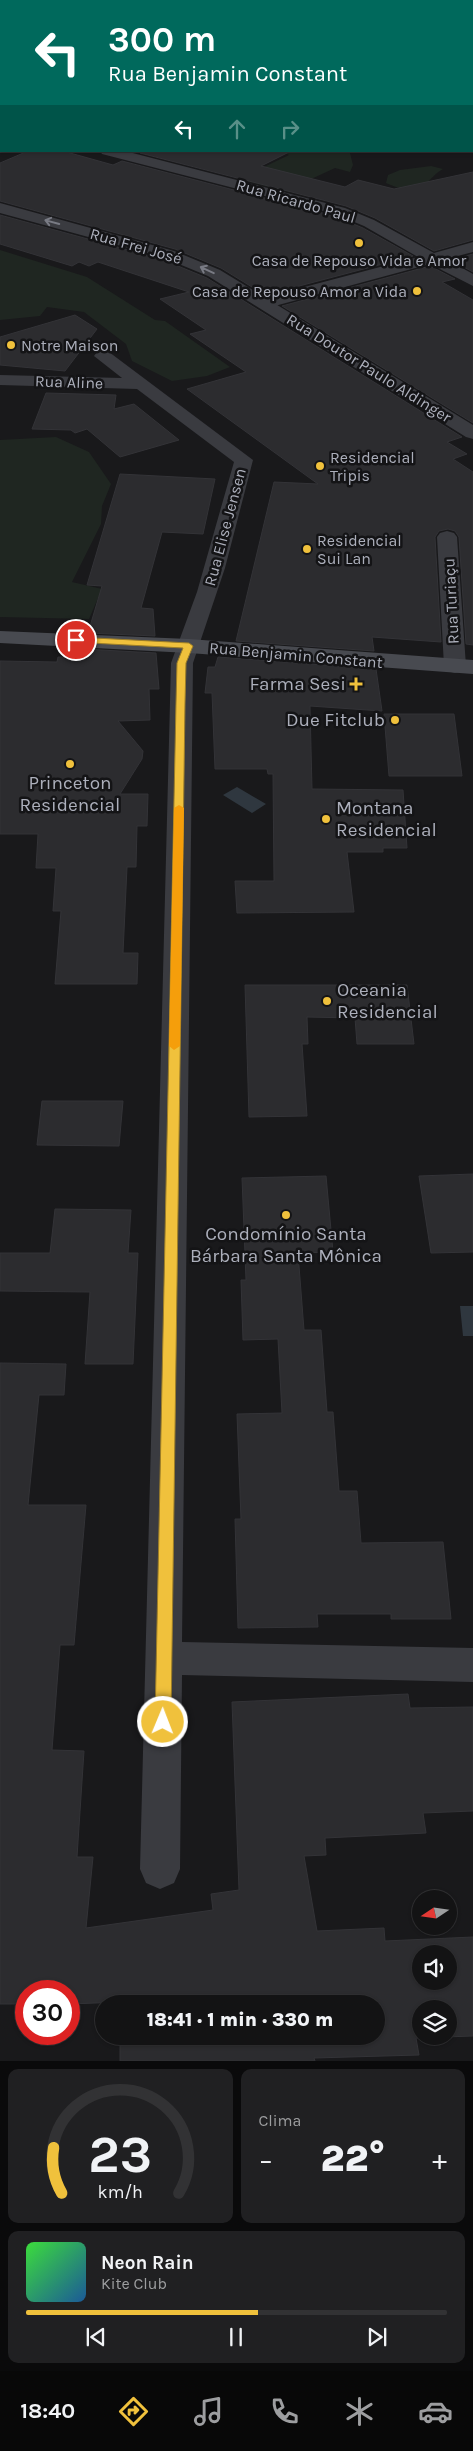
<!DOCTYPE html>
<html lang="pt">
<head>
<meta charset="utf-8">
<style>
	:root { --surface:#131314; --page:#202022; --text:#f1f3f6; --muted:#9d9ea0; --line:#323234; --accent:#f0c13c }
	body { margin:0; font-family:Karla,sans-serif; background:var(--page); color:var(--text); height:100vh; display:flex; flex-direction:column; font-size:19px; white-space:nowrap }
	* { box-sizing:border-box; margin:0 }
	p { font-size:16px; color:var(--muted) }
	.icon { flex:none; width:28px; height:28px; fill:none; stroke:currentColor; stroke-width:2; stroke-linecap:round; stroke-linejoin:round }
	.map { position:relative; height:2061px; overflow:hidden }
	.panel { display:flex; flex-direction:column; gap:8px; padding:8px; background:#0a0a0b; flex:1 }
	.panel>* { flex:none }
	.guide { position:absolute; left:0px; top:0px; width:474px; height:152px; box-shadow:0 1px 4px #0004,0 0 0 1px var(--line); background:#00695c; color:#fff; overflow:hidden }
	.needle { width:32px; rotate:257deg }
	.buttons { position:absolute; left:412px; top:1890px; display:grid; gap:10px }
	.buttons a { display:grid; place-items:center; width:45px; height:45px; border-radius:50%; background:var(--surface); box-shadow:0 1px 4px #0004,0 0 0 1px var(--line); font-size:25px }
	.speed { position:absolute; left:15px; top:1980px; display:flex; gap:10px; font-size:25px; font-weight:700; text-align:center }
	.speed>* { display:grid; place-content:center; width:65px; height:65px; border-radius:50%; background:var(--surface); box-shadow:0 1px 4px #0004,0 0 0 1px var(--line); line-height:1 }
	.speed .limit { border:8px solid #d22; background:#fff; color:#111 }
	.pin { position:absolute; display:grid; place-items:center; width:42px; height:42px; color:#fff; margin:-21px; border:2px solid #fff; border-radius:50%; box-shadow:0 1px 5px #0007 }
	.me { position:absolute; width:55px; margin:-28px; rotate:1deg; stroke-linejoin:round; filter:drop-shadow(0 0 4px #0008) }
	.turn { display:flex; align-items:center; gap:18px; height:105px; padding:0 25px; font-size:22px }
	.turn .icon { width:65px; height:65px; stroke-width:2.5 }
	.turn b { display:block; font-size:35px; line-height:42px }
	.lanes { display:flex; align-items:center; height:48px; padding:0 25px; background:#0003; justify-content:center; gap:25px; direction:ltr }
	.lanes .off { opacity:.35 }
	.big { font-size:38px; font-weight:800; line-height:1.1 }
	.panel .widget { flex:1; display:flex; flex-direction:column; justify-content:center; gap:8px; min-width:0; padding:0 18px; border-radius:10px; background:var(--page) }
	.panel .dial { align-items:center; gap:0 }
	.dial svg { height:130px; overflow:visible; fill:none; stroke:var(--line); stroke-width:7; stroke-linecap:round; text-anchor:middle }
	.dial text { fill:var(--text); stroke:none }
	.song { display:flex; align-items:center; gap:15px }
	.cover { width:60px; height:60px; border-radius:8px; background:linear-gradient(135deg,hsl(120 70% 55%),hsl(210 70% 35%)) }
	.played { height:5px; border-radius:2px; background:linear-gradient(90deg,var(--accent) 55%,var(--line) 55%) }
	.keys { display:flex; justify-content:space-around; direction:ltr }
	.heat { display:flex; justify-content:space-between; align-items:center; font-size:28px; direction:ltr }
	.panel .tiles { flex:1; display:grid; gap:8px; grid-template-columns:1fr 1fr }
	.widget:last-child { grid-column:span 2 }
	.trip { position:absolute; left:95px; top:1995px; width:290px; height:50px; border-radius:25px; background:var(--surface); box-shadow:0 1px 4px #0004,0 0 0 1px var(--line); font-weight:800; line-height:50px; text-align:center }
	.menu { display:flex; height:80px; justify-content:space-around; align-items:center; background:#080808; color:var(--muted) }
	.menu .icon { width:35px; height:35px }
	.menu .selected { color:var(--accent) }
	.menu b { font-size:22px; color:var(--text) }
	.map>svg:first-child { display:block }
	.green { fill:#1f2621 }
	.water { fill:#2f373f }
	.building { fill:#2c2c2f; stroke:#333337; fill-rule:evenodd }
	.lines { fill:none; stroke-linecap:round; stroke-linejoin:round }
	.minor { fill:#3a3b40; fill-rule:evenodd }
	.tertiary { fill:#3a3b40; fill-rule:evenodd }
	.secondary { fill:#484a50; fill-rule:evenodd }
	.oneway { stroke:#797b84 }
	.route { fill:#f0c13c; stroke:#9c7d27 }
	.slow { fill:#f59e0b }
	.poi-dot { fill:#f0c13c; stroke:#141416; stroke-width:2 }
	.labels { text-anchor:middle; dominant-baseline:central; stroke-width:5; stroke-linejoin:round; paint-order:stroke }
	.far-street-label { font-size:16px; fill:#acafbb; stroke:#141416 }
	.far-poi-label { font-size:16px; fill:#acafbb; stroke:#141416; text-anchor:start }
	.poi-label { font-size:19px; fill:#acafbb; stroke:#141416; text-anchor:end }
</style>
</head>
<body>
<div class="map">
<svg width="473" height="2061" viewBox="0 0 473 2061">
	<rect width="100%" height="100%" fill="#19191b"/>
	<path class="green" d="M282,151H352L350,153L353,165L350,172L335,168L296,186L289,192L239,179L289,155Z
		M431,166L443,169C435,173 431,180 424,185C411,194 398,188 386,183L388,175L400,170Z
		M0,250L87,277L155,320L165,321L230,367L207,376L172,381L132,361L126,344L84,312L47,307L40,316L0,320Z
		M56,437L89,452L111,484L102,506L101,524L72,582L102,589L89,619L0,617V440Z"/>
	<path class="water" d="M237,787L266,804L252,813L223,795Z
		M460,1306H473V1336H463Z"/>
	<path class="building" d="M28,151H63L113,165L122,161L334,216L363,228L413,256L265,295L221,268L175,249L0,201V163Z
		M144,151H291L261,166L345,187L358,180L394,189L473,172V240L434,251L375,218L346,206L140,153Z
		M0,215L161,259L207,278L462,437L447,442L467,454L453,459L473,472V645L466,644L459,537L455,531L448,529L439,531L435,537L441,642L372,637L374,651L236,641L274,482L318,484L187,389L246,372L190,334L206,330L160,299L189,292L98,262L89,266L79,262L72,266L0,244Z
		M473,254V272L451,260Z
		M430,266L455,279L442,282L473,300V423L282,306Z
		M75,315L97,329L65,371L0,365V337Z
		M46,393L116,395L114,409L134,404L179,440L120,457L87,429L75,433L71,430L32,429Z
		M120,474L215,479L203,534L162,532L141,608L153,609L155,636L88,633L102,586L87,585Z
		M83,649L156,653L159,689H149L150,720L118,721L143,751L142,759L120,794H148L147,826H137L136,867H127L123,953H138L137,984H55L61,911H53L56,868H36L38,834H0V661L57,662L58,657H81Z
		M218,657L376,669L382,711L310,706L312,789L403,790L407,848H383V852H347L354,912L237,913L235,881H274L273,774H268L267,769H215L212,693H205L208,667H215Z
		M384,714H454L462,776H389Z
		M245,985H407L414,1044H357L355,1018L307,1017L308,1044H302L307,1116L249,1117Z
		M42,1101H123L119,1146L37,1145Z
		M473,1174V1252L431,1253L419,1176Z
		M326,1176L333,1252L298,1253L304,1330H321L327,1412H333L339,1491H357L361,1543L443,1542L451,1619H391V1614H317L318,1627L238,1628L235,1519H241L237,1414L282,1413L278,1339L243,1340L241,1280H246L242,1178Z
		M55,1209L131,1210L128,1253H138L133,1364H85L90,1292L0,1291V1253H50Z
		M0,1363L66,1364L64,1395H39L28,1505H86L74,1645H60L52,1750L84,1751L77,1857H93L86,1928L213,1910L211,1894L239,1890L232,1702L408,1694L410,1708L473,1707V1811L423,1813L426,1833L325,1838L326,1855L304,1856L317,1931L384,1928L385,1941L473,1937V2036L416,2038L419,2055L314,2058L315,2061H120V2036H376V2004H121V2002L69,2004V1991H26V2004H0ZM421,1954H449V1981H421ZM421,2009H449V2036H421Z"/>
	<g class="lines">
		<path class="minor" d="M20,0H37L38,1H21Z
			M317,0H335L336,1H318Z
			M0,2H1V10H0Z
			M0,37H1V46H0Z
			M472,93H473V101H472Z
			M0,120H1V128H0Z
			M472,131H473V139H472Z
			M100,151H125L345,208L374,220L434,253L473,242V252L446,259L473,274V286L430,264L271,307H259L257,303L259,299L418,257L364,226L335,214L102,154Z
			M103,351L109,352L253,460L225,568L193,663L182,1642L473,1648V1682L182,1675L180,1869L174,1883L160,1889L146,1883L140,1869L171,663L197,592L234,462L137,389L0,385V375L122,378L94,356L97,352Z
			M447,531L454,533L457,537L466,666L463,671L455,673L447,671L444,666L437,537L440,533Z"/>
		<path class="tertiary" d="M0,203L174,251L220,270L473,425V439L466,437L208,276L162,257L0,213Z"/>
		<path class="secondary" d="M0,631L189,639L473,660V674L189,653L0,643Z"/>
	</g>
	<defs><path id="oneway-shaft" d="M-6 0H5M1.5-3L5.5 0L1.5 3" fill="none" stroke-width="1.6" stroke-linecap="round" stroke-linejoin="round" transform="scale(1.25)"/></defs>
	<g class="oneway">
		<use href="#oneway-shaft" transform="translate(52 222) rotate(-165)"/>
		<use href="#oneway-shaft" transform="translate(207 270) rotate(-155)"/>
	</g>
	<path class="route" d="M76,637L189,643L193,646L186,663L185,703L171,1722L168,1727L163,1729L157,1727L155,1722L176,703L177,663L183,648L72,642L71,640Z"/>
	<path class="slow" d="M179,805L184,808L180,1046L174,1050L169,1046L174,808Z"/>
	<g class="poi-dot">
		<circle cx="359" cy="243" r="5"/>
		<circle cx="417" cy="291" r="5"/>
		<circle cx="11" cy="345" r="5"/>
		<circle cx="320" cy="466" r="5"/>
		<circle cx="307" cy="549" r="5"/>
		<path d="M353.5 676.5h5v5h5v5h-5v5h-5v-5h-5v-5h5z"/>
		<circle cx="395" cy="720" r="5"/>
		<circle cx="70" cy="764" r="5"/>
		<circle cx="326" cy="819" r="5"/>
		<circle cx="327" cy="1001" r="5"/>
		<circle cx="286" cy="1215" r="5"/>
	</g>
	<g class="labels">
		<g class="far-street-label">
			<text transform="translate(296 201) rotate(16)">Rua Ricardo Paul</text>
			<text transform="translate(136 246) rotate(16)">Rua Frei José</text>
			<text transform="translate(369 368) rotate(32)">Rua Doutor Paulo Aldinger</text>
			<text transform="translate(69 382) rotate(2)">Rua Aline</text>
			<text transform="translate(225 527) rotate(-75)">Rua Elise Jensen</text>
			<text transform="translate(451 601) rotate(-93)">Rua Turiaçu</text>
			<text transform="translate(296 655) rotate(5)">Rua Benjamin Constant</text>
		</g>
		<g class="far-poi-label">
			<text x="359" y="260" text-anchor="middle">Casa de Repouso Vida e Amor</text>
			<text x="407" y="291" text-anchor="end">Casa de Repouso Amor a Vida</text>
			<text x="21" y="345">Notre Maison</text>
			<text x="330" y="457">Residencial<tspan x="330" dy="18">Tripis</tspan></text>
			<text x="317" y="540">Residencial<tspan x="317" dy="18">Sui Lan</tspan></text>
		</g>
		<g class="poi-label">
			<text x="346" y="684">Farma Sesi</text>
			<text x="385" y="720">Due Fitclub</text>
			<text x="70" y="783" text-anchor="middle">Princeton<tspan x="70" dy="22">Residencial</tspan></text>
			<text x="336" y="808" text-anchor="start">Montana<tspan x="336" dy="22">Residencial</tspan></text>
			<text x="337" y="990" text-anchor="start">Oceania<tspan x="337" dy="22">Residencial</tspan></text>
			<text x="286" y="1234" text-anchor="middle">Condomínio Santa<tspan x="286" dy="22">Bárbara Santa Mônica</tspan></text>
		</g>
	</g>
</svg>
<div class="buttons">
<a><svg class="needle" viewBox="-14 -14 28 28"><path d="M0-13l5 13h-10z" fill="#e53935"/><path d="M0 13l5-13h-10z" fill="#9d9ea0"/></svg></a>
<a><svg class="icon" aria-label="sound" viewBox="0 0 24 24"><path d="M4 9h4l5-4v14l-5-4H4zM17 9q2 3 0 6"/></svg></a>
<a><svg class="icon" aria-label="layers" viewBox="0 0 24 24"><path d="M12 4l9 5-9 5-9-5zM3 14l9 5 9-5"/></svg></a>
</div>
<div class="speed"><div class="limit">30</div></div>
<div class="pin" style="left:76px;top:640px;background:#d93025"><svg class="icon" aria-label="arrive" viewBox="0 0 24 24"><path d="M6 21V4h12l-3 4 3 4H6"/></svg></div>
<svg class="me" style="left:163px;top:1722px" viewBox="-20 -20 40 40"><circle r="17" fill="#f0c13c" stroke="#fff" stroke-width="3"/><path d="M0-11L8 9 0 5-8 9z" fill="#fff"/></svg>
<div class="trip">18:41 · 1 min · 330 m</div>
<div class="guide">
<div class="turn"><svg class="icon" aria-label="left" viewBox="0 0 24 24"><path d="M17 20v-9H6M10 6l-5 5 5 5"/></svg><div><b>300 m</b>Rua Benjamin Constant</div></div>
<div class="lanes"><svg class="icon" aria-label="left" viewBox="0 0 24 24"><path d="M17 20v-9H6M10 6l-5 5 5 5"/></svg><svg class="icon off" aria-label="ahead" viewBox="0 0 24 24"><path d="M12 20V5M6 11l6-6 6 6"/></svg><svg class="icon off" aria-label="right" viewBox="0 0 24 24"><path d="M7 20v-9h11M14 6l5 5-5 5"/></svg></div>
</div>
</div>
<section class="panel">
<div class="tiles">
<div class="widget dial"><svg viewBox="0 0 100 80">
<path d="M14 69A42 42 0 1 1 86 69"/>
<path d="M14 69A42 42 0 0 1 9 41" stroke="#f0c13c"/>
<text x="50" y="56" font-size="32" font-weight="700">23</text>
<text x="50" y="72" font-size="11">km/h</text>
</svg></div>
<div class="widget"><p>Clima</p>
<div class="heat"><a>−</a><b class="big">22°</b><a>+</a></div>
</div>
<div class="widget">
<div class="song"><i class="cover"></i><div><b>Neon Rain</b><p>Kite Club</p></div></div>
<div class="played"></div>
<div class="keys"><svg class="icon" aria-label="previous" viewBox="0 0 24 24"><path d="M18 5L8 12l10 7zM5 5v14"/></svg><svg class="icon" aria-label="pause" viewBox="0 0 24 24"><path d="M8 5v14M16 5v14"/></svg><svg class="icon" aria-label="next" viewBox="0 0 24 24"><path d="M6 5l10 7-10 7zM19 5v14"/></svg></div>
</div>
</div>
</section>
<nav class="menu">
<b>18:40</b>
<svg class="icon selected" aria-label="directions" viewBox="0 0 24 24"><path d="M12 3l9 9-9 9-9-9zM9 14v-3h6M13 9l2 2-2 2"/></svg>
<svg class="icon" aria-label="music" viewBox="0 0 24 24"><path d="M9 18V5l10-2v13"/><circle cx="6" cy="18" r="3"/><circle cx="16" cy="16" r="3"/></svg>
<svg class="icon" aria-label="phone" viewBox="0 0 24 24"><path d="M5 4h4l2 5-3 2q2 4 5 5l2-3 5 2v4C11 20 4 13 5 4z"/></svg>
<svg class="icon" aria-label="climate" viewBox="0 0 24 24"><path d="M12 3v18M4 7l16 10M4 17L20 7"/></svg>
<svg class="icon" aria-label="car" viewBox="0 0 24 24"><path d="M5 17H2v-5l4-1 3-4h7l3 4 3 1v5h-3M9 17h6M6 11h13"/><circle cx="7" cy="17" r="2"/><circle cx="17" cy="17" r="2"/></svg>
</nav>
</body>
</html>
